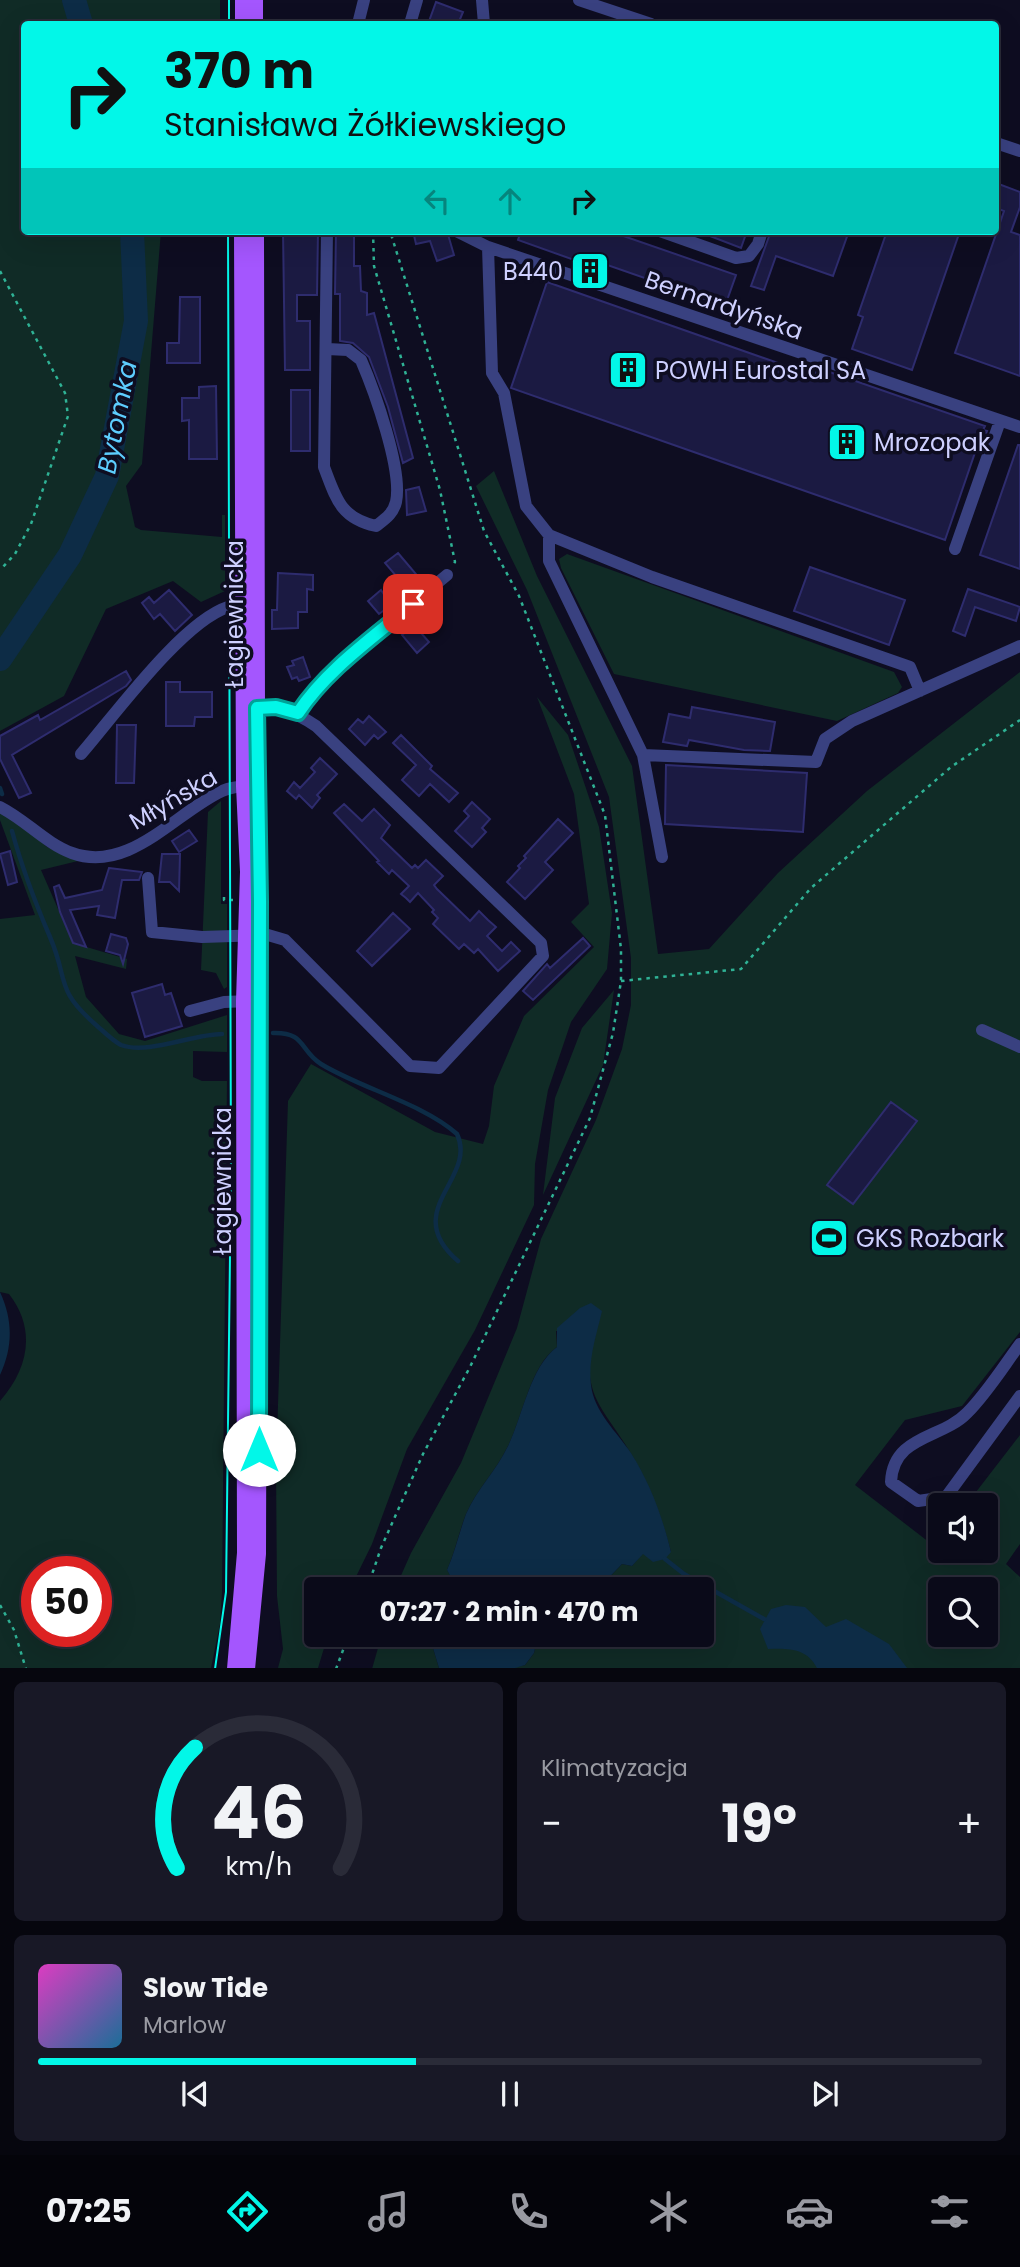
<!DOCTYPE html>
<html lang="pl">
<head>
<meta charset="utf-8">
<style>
	:root { --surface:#0a0a19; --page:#181826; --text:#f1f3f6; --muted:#999aa2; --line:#2a2b38; --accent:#02f7e8 }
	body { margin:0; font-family:Poppins,sans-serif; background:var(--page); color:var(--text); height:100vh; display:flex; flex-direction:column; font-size:26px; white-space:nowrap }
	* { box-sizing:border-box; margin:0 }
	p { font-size:23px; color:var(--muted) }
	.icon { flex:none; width:38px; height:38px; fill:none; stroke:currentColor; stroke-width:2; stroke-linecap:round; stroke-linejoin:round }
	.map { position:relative; height:1668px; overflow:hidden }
	.side { display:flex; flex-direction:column; gap:14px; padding:14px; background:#06060e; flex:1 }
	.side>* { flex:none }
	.hud { position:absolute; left:21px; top:21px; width:978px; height:214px; border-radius:7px; box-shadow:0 7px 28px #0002,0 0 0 2px var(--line); background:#02f7e8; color:#111; overflow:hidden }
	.fabs { position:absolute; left:928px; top:1493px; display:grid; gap:14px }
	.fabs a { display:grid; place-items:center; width:70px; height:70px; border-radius:7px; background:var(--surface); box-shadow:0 7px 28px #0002,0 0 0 2px var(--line); font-size:35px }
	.speed { position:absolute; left:21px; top:1556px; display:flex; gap:14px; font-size:35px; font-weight:700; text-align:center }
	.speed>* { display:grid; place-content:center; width:91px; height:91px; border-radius:50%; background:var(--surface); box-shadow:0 7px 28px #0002,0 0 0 2px var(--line); line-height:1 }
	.speed .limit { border:10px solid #d22; background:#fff; color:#111 }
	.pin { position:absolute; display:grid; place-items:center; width:60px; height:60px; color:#fff; margin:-30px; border-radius:14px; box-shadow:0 4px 10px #0006 }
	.me { position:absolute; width:77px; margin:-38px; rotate:0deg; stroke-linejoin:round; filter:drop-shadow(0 0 5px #0008) }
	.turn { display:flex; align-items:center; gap:24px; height:147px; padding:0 28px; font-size:32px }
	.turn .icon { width:91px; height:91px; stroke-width:2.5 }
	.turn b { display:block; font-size:49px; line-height:60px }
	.lanes { display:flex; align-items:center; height:66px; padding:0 28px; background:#0003; justify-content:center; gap:35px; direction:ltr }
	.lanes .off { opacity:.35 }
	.big { font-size:52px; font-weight:700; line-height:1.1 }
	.side .widget { flex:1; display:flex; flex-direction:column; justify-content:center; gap:10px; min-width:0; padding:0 24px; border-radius:10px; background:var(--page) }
	.side .dial { align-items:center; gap:0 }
	.dial svg { height:182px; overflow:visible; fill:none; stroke:var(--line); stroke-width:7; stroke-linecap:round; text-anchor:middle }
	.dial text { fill:var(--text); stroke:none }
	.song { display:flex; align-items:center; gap:21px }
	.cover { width:84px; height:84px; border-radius:10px; background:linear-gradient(135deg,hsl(310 70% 55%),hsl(200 70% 35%)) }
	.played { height:7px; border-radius:4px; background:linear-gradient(90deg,var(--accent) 40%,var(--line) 40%) }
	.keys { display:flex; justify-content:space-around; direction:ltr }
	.heat { display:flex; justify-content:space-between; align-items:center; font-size:38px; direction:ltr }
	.side .tiles { flex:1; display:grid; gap:14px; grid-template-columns:1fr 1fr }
	.widget:last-child { grid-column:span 2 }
	.trip { position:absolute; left:304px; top:1577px; width:410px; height:70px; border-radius:7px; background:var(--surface); box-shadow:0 7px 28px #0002,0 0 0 2px var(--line); font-weight:700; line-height:70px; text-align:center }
	.tabs { display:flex; height:112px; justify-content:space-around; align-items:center; background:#04040a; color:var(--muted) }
	.tabs .icon { width:49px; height:49px }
	.tabs .active { color:var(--accent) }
	.tabs b { font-size:32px; color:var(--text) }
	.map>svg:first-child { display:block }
	.green { fill:#102b26; fill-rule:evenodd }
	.water { fill:#0d2c46 }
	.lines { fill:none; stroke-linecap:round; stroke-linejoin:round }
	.stream { stroke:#0d2c46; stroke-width:4.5 }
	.river { stroke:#0d2c46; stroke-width:24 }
	.building { fill:#1b1a42; stroke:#2e2c6e; stroke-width:2 }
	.path { stroke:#2fb295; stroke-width:2.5; stroke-dasharray:3.5 5; stroke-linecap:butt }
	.minor { stroke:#394180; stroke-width:12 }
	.major { stroke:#a456fe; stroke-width:16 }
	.tram { stroke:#02f7e8; stroke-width:2 }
	.route-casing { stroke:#01a197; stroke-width:18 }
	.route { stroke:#02f7e8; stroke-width:12 }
	.labels { text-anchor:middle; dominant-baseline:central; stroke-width:7; stroke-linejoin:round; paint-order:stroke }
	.poi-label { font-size:24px; fill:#ced0ff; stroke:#0e0d21; text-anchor:start }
	.street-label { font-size:24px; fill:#ced0ff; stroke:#0e0d21 }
	.water-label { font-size:26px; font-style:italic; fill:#5dcdfe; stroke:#0e0d21 }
</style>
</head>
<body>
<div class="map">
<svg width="1020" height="1669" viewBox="0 0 1020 1669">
	<rect width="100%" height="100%" fill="#0e0d21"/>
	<path class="green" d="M0,0H220V24H24V231H161L142,464L126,486L135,527L141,530L222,537V515H225V591L201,602L173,581L106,609L64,696L0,731Z
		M494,471L537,576L632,766L658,954L709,949L778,873L867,791L1020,672V1332L962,1406L905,1420L855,1485L934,1546L940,1539V1550H985V1505H966L1020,1435V1544L1006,1564L1020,1577V1668H512L525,1665L534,1653L538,1635L702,1634V1589H598L622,1564L632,1566L643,1553L671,1552C662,1518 651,1487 633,1457C606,1410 576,1393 596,1334L556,1331L557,1347C530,1366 523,1416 508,1446C496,1471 477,1489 466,1514C459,1532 455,1552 447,1570L452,1578L446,1589H395L411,1553L461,1463L517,1328L541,1239L596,1120L622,1049L631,1005V958L609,797L527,590L476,486ZM940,1589H985V1634H940Z
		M567,554L894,672L902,687L898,693L837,721L614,674L561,568L559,559Z
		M537,697L568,735L599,827L612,913L607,969L571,1022L548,1090L535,1164L534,1205L475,1330L407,1449L372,1544L350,1589H317V1634L328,1635L318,1668H278L283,1649L277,1596L276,1466L288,1101L311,1064L435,1132L483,1144L489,1126L494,1086L524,1016L594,947L571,922L589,904L574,794Z
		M221,801V904H227V987L224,989L216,973L201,970L208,812Z
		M0,812L21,824L47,847L78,861L41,870L73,943L127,959L126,969L75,956L86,997L119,1034L145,1041L227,1015V1052L193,1051V1077L202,1081H227L222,1592L220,1624L211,1668H0V1401C28,1369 37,1330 9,1294L0,1292V919L35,915L0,820ZM37,1572H96V1631H37Z
		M614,990L603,1065L543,1195L555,1098L582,1028Z
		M382,1634L429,1635L439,1668L372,1669Z"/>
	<path class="water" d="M0,1292C13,1320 13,1347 0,1375Z
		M591,1303L602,1311C596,1337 588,1359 591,1385C594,1412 617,1432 631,1453C650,1483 663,1518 671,1552L665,1559L653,1562L643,1554L632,1566L622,1564L598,1589H446L452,1579L447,1570C455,1552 459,1533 466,1514C477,1489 496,1471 508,1446C523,1415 530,1367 557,1347V1328L580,1308Z
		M786,1605L805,1607L826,1627L846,1619L889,1644L907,1668H817C807,1648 788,1648 768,1649L760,1629L771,1609Z
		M429,1635V1634L538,1635L534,1653L525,1665L512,1669L439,1668Z"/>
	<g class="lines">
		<path class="stream" d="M0,788L2,794
			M12,831C22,868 35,902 50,937C69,981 54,988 96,1025C103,1031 113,1041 121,1045C148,1055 193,1034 222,1034
			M273,1033C306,1032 299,1050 321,1064C360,1088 424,1104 457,1134C478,1179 399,1210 458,1261
			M665,1559L684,1574L764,1619"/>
		<path class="river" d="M74,0L81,24
			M0,659L70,555L107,476L136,321L132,231"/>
	</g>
	<path class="building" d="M436,2L463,12L458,24H428Z
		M996,183L1020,192V207L1011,232L1020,235V376L955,353L1004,211L996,208Z
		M283,231H318L317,295H297V321H310V370H285Z
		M336,231H354V266H360L361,291L367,293V315L374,313L413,458L403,463L388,407L369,357L353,343L340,341V294H335Z
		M413,231H447L454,255L437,261L430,241L416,244Z
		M521,231H609L736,275L725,306L596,261L594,267L518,240Z
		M697,231H747L741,248Z
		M771,231H849L833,276L776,256L764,290L751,286Z
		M887,231H960L912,370L852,349L863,317L858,315Z
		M547,282L815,376L818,368L985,426L983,430L987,431L983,442L979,441L945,540L511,388Z
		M180,297H200V363H167V343H179Z
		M216,386L217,459H189V420L182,421V398H199V387Z
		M291,390H310V451H291Z
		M1018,445H1020V569L980,555Z
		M419,487L426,511L407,515L406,490Z
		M398,553L421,580L408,590L385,563Z
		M810,567L905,600L889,645L794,611Z
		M278,573L313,575V590L307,589V612H298V628L272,629V610H277Z
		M968,589L1020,607L1016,621L975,607L965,636L953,631Z
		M169,590L192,615L175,631L160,614L154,619L142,603L149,597L154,603Z
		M381,590L391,605L379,614L368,601Z
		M414,625L429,642L417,653L402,635Z
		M303,657L310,677L299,681L297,677L292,679L287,667L294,665L292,661Z
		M126,671L131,680L126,686L12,755L31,793L19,798L0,759V736L38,715L40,720Z
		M166,682H180V692H212V717H195L194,726H166Z
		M692,707L775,722L770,751L744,750L689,740L687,746L663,742L669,714L690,718Z
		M369,716L386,732L378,739L374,735L365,745L349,729L358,719L363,723Z
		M117,725H136L134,783H116Z
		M401,735L432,766L430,769L458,793L449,802L430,784L419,796L402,780L416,765L393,743Z
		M320,758L337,774L317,795L320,798L312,808L299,795L296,799L287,791L294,782L300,788L315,772L311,768Z
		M666,765L807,773L803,832L665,824Z
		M472,802L490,819L482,828L486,832L472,847L455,831L469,816L464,811Z
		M344,804L362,821L374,809L390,825L381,838L412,868L415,865L418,868L426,860L443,876L434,885L437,889L470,921L479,911L488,920L496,927L487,936L502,951L511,942L520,951L498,971L478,949L474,953L464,944L459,949L433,924L438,918L432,912L434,910L418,893L410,902L406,898L401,894L409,886L392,870L389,874L377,862L379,861L334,813Z
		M558,819L573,833L545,862L553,870L525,899L507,882L520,868L518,866L526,858L524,856Z
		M189,830L197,841L179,852L172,841Z
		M10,851L17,882L8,885L0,854Z
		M162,854H180L179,891L170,882H159Z
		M109,868L142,872L139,880H122L115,918L97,915L99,906L70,910L86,947L73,943L60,912L54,887L59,885L65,898L102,890Z
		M393,913L410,929L372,966L357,951Z
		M111,934L126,938L128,944L123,964L120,955L106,951Z
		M583,938L590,946L533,1000L523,991L547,964L550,968Z
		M162,984L165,995L171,993L182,1026L145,1037L132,993Z
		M891,1102L917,1121L853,1204L827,1185Z"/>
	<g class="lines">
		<path class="path" d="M373,24L374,17
			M373,231L374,266L440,490L455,562L453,566
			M0,271L65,393L68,416L31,524L15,554L0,570
			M224,897V900H234
			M621,981L741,969L811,888L951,767L1020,720
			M367,1589L381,1548L423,1454L470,1367L590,1118L613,1033L621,981V949L605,815L519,596L484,531L390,231
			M0,1605L14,1630L26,1669
			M336,1669L349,1634"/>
		<path class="minor" d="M482,0L484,24
			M579,0L651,24
			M358,24L364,0
			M410,24L417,0
			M996,143L1020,151
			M456,231L488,247L1020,427
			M660,231L736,258L749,256L758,244L762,231
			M488,247L492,373L504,393L526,506L549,535L652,577L910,667L920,691
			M327,349L348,350L361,360C374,390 403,470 396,502C393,514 385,519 376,526C340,518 336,498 324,467L327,231
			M549,535V561L643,755L662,857
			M955,549L1000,421
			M298,714C330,664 401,614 447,575
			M81,754C114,716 182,622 228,607C235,605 242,605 249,605
			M643,755L816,762L825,739L852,721L1020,646
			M0,807C26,820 45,843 72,853C129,874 176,812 222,791C231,787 243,786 253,786
			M148,878L152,932L202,937L268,935L285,940L410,1066L439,1068L543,956L541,943L316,726C293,710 276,707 248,708
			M190,1011L224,1002L250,1001
			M982,1030L1020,1047
			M1020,1344C1003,1367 987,1393 967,1413C942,1439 893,1435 891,1482L918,1501L946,1497L1020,1396"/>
		<path class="major" d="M243,24V0
			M255,24V0
			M235,1669L245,1553L244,1001L248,872L244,786L242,231
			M247,1669L258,1554L260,901L257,708L256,231"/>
		<path class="tram" d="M229,24V0
			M215,1669L226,1592L231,1171L228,231"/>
	</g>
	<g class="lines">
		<g class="route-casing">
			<path id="route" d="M259,1450L260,901L257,708L276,707L298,713C326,670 374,637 413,604"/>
		</g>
		<use href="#route" class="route"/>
	</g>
	<defs>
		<g id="building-square" transform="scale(2.0125)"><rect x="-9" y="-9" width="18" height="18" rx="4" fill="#02f7e8" stroke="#0e0d21"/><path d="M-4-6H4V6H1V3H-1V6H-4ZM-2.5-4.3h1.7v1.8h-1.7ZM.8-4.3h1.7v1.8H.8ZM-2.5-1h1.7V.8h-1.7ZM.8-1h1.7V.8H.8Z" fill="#111"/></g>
		<g id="stadium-square" transform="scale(2.0125)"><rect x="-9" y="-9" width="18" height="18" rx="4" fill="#02f7e8" stroke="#0e0d21"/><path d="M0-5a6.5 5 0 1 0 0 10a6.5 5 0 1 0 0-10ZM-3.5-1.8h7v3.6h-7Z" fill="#111"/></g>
	</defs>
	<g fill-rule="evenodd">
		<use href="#building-square" x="590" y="271"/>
		<use href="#building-square" x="628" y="370"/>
		<use href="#building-square" x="847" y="442"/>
		<use href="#stadium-square" x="829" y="1238"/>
	</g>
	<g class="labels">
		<g class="poi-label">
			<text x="563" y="271" text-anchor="end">B440</text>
			<text x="655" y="370">POWH Eurostal SA</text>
			<text x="874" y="442">Mrozopak</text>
			<text x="856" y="1238">GKS Rozbark</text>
		</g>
		<g class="street-label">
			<text transform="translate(724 305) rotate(19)">Bernardyńska</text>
			<text transform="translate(234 614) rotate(-90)">Łagiewnicka</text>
			<text transform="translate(173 799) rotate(-30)">Młyńska</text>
			<text transform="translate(222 1181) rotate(-90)">Łagiewnicka</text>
		</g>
		<g class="water-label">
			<text transform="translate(117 417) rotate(-79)">Bytomka</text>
		</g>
	</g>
</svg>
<div class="fabs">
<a><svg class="icon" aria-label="sound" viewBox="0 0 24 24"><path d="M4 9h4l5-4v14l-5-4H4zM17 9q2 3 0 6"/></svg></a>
<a><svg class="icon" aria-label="search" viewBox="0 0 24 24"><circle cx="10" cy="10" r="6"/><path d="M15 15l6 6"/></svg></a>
</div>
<div class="speed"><div class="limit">50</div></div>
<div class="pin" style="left:413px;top:604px;background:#d93025"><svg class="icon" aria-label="arrive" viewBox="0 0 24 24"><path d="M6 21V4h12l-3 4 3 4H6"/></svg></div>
<svg class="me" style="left:259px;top:1450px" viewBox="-20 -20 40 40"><circle r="19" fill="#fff"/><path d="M0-13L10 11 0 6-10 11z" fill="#02f7e8"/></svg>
<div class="trip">07:27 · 2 min · 470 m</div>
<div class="hud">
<div class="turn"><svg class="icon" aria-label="right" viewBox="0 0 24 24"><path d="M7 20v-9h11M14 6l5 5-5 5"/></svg><div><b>370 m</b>Stanisława Żółkiewskiego</div></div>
<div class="lanes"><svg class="icon off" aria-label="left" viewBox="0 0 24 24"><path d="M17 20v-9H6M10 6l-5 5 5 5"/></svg><svg class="icon off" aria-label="ahead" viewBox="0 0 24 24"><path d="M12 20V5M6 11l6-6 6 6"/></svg><svg class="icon" aria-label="right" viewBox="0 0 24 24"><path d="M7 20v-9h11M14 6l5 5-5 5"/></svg></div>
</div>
</div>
<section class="side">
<div class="tiles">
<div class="widget dial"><svg viewBox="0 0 100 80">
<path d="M14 69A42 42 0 1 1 86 69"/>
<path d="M14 69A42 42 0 0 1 22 16" stroke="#02f7e8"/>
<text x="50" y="56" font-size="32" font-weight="700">46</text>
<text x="50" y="72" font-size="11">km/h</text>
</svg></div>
<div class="widget"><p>Klimatyzacja</p>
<div class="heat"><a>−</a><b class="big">19°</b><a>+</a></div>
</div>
<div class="widget">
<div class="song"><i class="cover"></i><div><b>Slow Tide</b><p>Marlow</p></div></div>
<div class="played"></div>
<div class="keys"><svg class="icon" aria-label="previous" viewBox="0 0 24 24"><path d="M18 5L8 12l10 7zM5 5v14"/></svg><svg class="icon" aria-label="pause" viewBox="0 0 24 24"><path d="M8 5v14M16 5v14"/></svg><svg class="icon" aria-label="next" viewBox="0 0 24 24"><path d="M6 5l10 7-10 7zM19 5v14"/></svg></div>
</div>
</div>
</section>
<nav class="tabs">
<b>07:25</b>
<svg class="icon active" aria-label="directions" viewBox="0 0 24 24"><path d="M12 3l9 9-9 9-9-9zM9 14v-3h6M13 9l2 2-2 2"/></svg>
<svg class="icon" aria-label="music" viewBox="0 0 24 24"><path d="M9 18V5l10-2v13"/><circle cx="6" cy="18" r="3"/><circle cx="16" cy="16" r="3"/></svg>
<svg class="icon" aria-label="phone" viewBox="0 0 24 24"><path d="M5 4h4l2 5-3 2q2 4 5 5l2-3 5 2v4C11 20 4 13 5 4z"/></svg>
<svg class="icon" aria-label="climate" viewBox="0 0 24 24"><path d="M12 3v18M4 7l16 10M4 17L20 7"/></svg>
<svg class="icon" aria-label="car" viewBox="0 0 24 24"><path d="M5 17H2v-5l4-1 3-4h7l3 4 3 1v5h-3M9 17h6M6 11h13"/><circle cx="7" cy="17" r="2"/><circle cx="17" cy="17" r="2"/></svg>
<svg class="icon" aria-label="filters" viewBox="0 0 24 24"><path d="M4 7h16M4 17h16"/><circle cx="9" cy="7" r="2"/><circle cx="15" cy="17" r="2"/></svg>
</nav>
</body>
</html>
